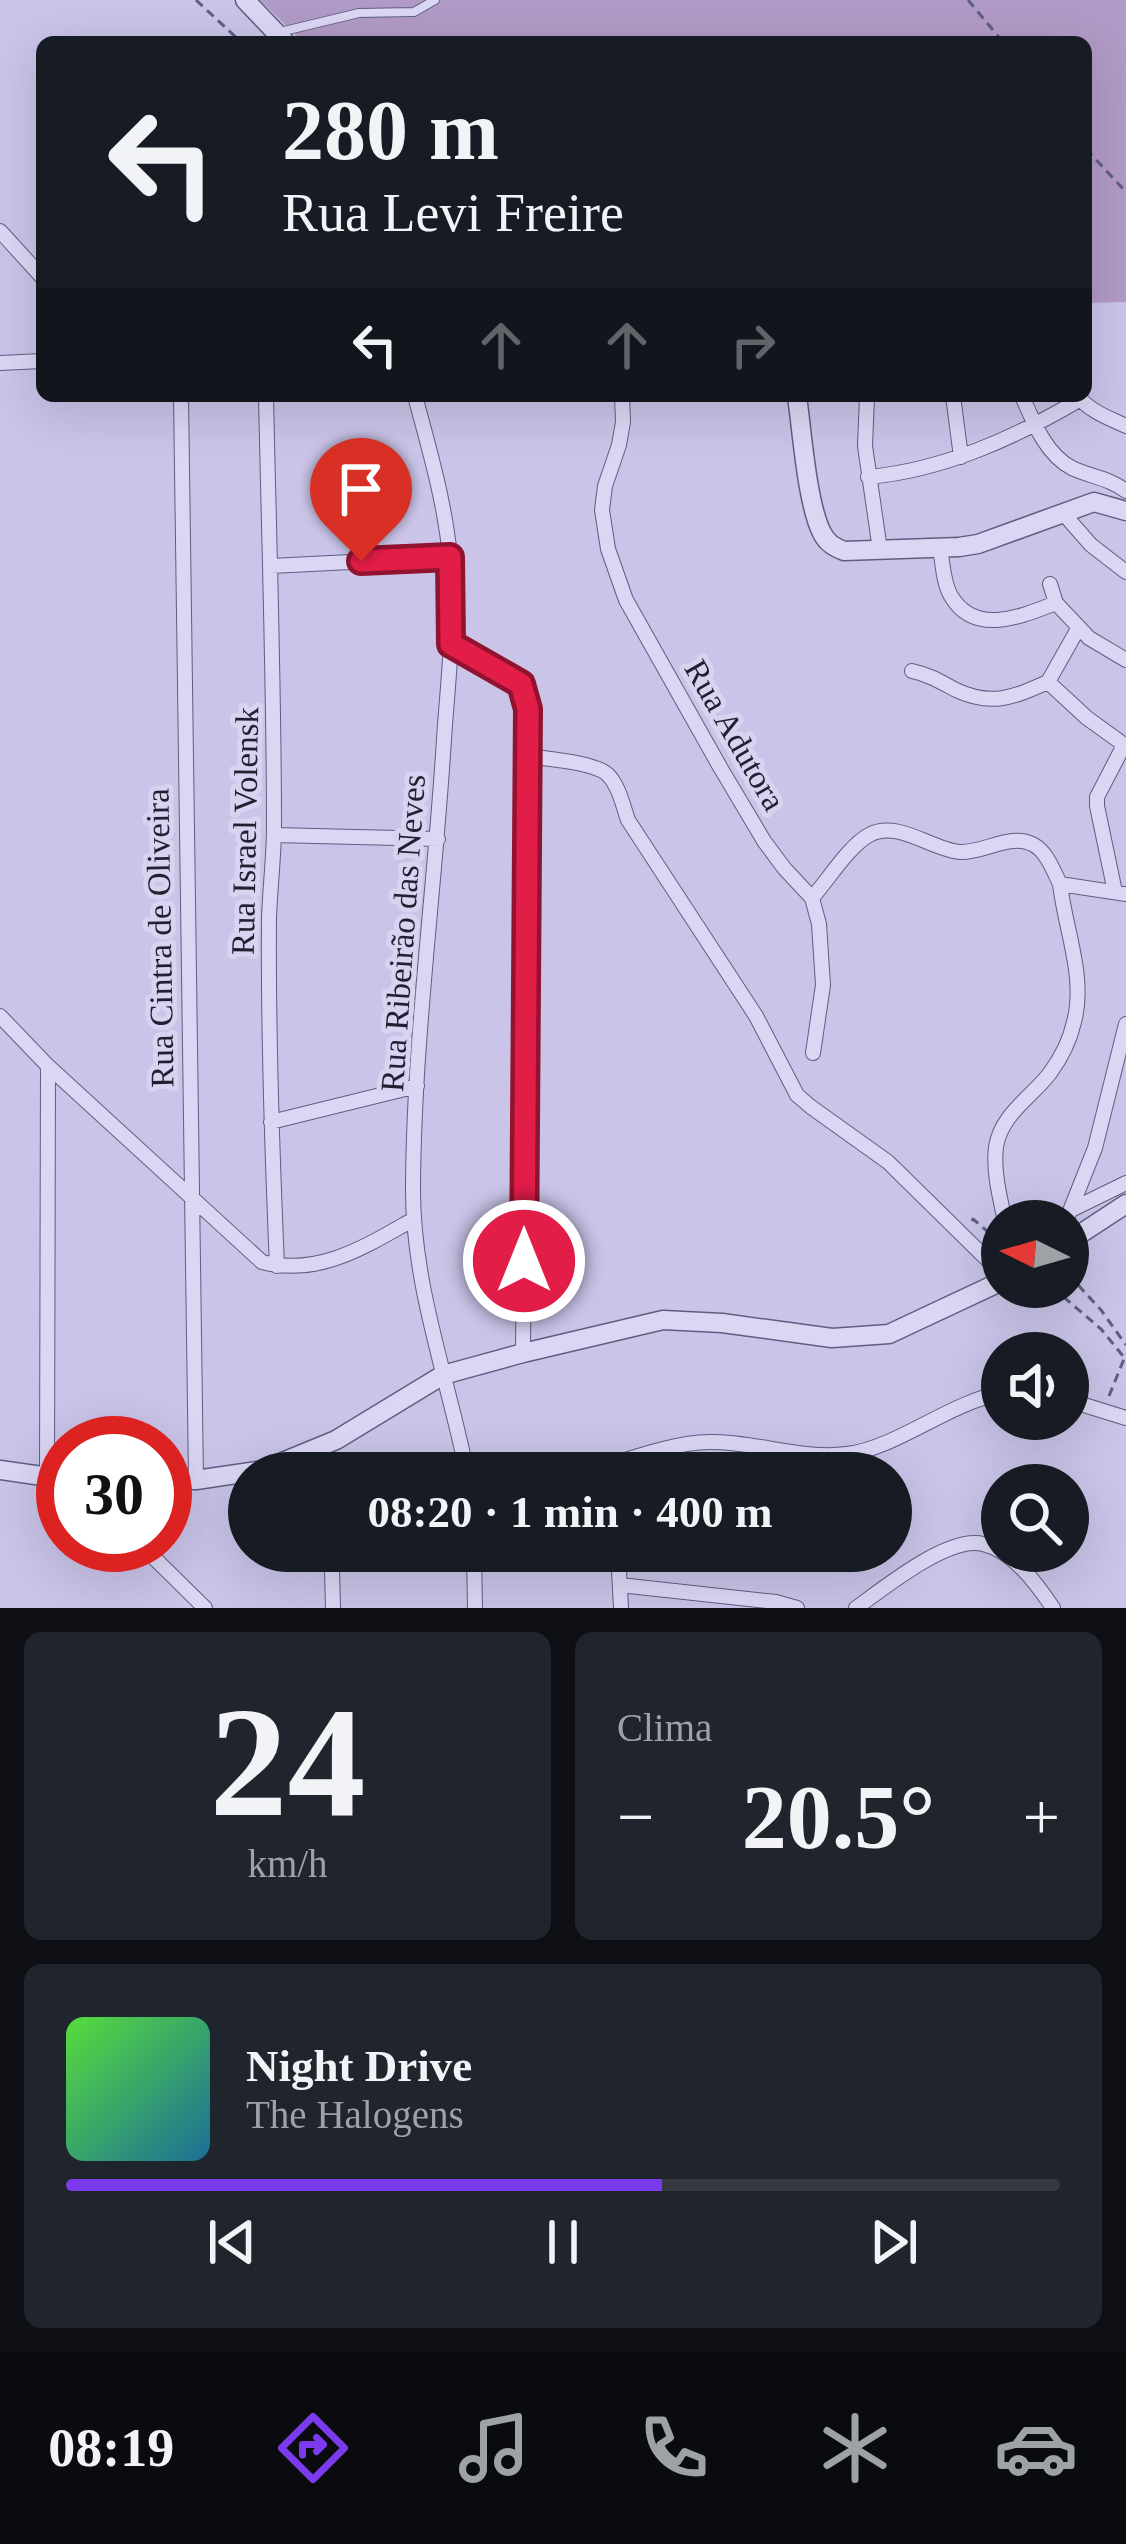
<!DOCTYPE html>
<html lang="pt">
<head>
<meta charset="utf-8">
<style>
	:root { --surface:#171b24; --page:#20242c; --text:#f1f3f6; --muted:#9ea1a6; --line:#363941; --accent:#7c3aed }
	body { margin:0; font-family:Georgia,serif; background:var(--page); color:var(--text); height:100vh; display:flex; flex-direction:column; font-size:45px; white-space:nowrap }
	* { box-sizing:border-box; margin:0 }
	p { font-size:39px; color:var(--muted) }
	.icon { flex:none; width:66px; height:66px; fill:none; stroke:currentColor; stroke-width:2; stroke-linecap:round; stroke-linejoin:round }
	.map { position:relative; height:1608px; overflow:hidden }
	.sheet { display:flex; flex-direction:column; gap:24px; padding:24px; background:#0d0f14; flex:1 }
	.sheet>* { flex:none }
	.guide { position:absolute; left:36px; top:36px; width:1056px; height:366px; border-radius:18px; box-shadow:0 12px 48px #0002; background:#171b24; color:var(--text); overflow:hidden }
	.needle { width:78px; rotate:275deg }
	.fabs { position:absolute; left:981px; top:1200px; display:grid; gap:24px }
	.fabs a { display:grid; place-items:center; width:108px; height:108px; border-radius:50%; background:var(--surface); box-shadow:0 12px 48px #0002; font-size:60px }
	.speed { position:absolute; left:36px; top:1416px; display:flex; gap:24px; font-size:60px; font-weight:700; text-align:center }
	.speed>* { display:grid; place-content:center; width:156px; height:156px; border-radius:50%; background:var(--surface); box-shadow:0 12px 48px #0002; line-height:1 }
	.speed .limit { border:18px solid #d22; background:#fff; color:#111 }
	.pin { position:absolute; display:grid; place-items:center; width:102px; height:102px; color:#fff; margin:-123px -51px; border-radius:50% 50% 50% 0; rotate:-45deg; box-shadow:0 0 12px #0007 }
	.pin .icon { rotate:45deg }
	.me { position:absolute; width:132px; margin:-66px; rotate:0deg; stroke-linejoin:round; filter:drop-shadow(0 0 9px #0008) }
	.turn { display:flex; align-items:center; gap:42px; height:252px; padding:0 48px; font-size:54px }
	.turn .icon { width:156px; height:156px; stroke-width:2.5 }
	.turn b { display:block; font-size:84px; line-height:102px }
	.lanes { display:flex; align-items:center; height:114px; padding:0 48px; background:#0003; justify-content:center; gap:60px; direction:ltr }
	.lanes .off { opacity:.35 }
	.big { font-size:90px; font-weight:700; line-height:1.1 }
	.sheet .tile { flex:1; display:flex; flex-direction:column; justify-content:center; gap:18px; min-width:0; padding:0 42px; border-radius:18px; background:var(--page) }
	.sheet .dial { align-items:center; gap:0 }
	.dial b { font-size:156px; line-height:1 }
	.song { display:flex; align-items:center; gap:36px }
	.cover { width:144px; height:144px; border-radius:18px; background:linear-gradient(135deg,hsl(110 70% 55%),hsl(200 70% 35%)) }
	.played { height:12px; border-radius:6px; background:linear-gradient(90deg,var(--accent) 60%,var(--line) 60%) }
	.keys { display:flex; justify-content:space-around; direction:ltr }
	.heat { display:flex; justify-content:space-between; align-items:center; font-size:66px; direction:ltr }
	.sheet .tiles { flex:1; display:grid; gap:24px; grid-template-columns:1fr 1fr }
	.tile:last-child { grid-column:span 2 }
	.trip { position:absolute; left:228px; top:1452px; width:684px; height:120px; border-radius:60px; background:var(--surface); box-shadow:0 12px 48px #0002; font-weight:700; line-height:120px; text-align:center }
	.dock { display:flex; height:192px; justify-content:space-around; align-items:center; background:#090b0e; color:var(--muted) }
	.dock .icon { width:84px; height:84px }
	.dock .on { color:var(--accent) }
	.dock b { font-size:54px; color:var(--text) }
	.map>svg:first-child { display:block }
	.green { fill:#b19ac5 }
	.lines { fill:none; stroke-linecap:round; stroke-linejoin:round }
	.service-casing { stroke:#5d5f81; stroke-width:10 }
	.minor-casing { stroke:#5d5f81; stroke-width:16 }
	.tertiary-casing { stroke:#5d5f81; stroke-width:21 }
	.path { stroke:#5d5f81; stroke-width:3; stroke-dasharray:9 6; stroke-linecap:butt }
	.service { stroke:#dad6f4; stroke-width:8 }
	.minor { stroke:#dad6f4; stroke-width:14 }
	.tertiary { stroke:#dad6f4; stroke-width:18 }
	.route-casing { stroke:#92132f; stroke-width:30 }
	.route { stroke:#e11d48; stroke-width:21 }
	.labels { text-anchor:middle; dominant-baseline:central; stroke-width:10; stroke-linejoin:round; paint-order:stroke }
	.street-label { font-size:33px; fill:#1f2132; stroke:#d7d3f0 }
</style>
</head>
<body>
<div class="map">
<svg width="1126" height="1608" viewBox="0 0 1126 1608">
	<rect width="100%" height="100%" fill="#c9c4e8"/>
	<path class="green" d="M260,0H1126V302L1086,303V42H303Z"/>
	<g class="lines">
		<g class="service-casing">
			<path id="service" d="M280,32L359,13L414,12L435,0"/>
		</g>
		<g class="minor-casing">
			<path id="minor" d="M0,231L42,277
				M0,363L42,361
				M181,396L196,1480
				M266,396C269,540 274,683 274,826C274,857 270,887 269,918C268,1034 272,1150 277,1266
				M415,396C429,448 445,503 450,557C456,617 448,679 444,739C435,888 414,1037 413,1186C412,1284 448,1378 467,1473
				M622,396L623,422L619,445L605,486L602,510L608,549L626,600L720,767L764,841L784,868L812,898L819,924L823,985L813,1053
				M867,396L865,446L880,550
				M953,396L961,457
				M1022,396C1033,421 1046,455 1072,468C1091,477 1109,478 1126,491
				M1078,396C1089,411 1109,418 1126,426
				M868,477C944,470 1014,438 1079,400
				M1062,512L1091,545L1126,572
				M940,549C943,563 943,583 951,596C975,637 1022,616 1056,603
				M271,566L450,557
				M1050,584L1056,603L1089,638L1126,660
				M451,643L521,684L528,709L523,1353
				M912,671C930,675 941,682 956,690C992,707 1014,697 1048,682L1087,718L1126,746
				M1048,682L1079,627
				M528,756C546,759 593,762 607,774C619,785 623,806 628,820L756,1016L797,1095L811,1107L888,1162L1002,1274
				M274,835L438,839
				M1115,892L1097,806V797L1124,745
				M812,898C828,880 849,846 869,835C897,819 932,850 960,852C985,853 1011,832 1034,845C1047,852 1054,872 1060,884L1126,894
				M0,1016L48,1066L262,1262C319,1277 366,1246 414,1219
				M271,1122L417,1086
				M1073,1209L1126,1183
				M1005,1221C1000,1198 993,1171 996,1147C1001,1114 1032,1097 1050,1073C1061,1058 1070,1040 1074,1022C1086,977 1065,929 1060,884
				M1066,1221L1095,1148L1126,1024
				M1068,1400L1126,1418
				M583,1473C619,1463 672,1442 709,1442C755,1441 801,1460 847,1454C897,1448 950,1402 1002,1393
				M47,1478L48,1066
				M141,1545L205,1608
				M474,1551L475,1608
				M618,1551L621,1608
				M620,1585L776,1602L797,1608
				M333,1608L332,1570L335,1551
				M856,1608C884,1588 949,1535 983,1544C1013,1551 1037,1584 1053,1608"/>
		</g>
		<g class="tertiary-casing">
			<path id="tertiary" d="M245,0L285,42
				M797,396C802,431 807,504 822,533C827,543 834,547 844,551L959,547L978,544L1094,502L1126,511
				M1068,1242L1126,1204
				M0,1470L63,1479
				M165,1480H196L263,1470L336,1440L443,1375L523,1353L663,1320L722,1323L832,1338L889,1334L1002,1281"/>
		</g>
		<path class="path" d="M196,0L241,42
			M968,0L1003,42
			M1086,149L1126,192
			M972,1221L973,1219L1002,1244
			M1068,1274L1101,1310L1126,1345
			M1052,1287L1101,1329L1123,1356
			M1109,1396L1126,1354"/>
		<use href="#service" class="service"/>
		<use href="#minor" class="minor"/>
		<use href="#tertiary" class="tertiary"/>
	</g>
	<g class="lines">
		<g class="route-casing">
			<path id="route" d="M361,561L450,557L451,644L521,684L528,709L524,1261"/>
		</g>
		<use href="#route" class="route"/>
	</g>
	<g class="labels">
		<g class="street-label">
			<text transform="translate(735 735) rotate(60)">Rua Adutora</text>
			<text transform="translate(245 831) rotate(-89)">Rua Israel Volensk</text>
			<text transform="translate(403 933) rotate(-86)">Rua Ribeirão das Neves</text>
			<text transform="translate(160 938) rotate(-91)">Rua Cintra de Oliveira</text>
		</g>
	</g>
</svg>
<div class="fabs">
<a><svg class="needle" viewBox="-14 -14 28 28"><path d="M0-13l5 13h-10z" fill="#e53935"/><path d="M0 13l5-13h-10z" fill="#9ea1a6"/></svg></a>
<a><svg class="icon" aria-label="sound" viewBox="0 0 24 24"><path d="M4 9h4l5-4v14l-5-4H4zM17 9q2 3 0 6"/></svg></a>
<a><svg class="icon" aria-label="search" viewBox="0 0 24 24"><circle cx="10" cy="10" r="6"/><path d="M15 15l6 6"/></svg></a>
</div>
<div class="speed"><div class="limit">30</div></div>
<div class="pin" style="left:361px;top:561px;background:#d93025"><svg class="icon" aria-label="arrive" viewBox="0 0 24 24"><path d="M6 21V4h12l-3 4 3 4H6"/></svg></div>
<svg class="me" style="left:524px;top:1261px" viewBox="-20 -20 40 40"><circle r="17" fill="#e11d48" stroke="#fff" stroke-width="3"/><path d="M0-11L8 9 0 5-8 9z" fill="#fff"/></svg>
<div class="trip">08:20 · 1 min · 400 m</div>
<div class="guide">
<div class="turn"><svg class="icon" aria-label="left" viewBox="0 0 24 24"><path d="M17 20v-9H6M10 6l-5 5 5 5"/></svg><div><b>280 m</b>Rua Levi Freire</div></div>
<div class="lanes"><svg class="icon" aria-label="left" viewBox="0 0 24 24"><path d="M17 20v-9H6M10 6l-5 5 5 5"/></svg><svg class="icon off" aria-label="ahead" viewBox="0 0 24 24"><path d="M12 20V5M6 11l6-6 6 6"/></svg><svg class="icon off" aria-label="ahead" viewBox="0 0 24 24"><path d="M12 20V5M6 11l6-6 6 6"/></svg><svg class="icon off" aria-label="right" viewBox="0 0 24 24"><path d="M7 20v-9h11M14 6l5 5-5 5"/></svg></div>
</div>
</div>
<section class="sheet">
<div class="tiles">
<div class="tile dial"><b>24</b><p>km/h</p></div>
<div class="tile"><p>Clima</p>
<div class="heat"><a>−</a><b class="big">20.5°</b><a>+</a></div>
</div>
<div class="tile">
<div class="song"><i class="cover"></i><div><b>Night Drive</b><p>The Halogens</p></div></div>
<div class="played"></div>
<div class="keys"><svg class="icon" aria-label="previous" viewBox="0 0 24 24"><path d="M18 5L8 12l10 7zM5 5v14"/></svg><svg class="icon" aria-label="pause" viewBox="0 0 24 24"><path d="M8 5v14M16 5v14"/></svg><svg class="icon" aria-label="next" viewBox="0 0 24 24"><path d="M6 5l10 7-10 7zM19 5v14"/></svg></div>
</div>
</div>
</section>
<nav class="dock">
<b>08:19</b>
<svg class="icon on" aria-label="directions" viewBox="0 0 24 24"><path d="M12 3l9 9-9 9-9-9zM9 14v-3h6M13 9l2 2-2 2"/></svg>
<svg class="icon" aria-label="music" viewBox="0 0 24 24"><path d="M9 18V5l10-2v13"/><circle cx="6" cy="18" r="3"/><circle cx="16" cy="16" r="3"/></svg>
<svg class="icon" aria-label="phone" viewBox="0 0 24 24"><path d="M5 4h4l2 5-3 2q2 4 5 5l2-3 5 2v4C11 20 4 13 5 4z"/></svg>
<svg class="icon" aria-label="climate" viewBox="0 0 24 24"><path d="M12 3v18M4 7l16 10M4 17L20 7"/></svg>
<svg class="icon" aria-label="car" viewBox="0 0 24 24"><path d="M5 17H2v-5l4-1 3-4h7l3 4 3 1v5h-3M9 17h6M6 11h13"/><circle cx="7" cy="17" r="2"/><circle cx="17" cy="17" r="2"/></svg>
</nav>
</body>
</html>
